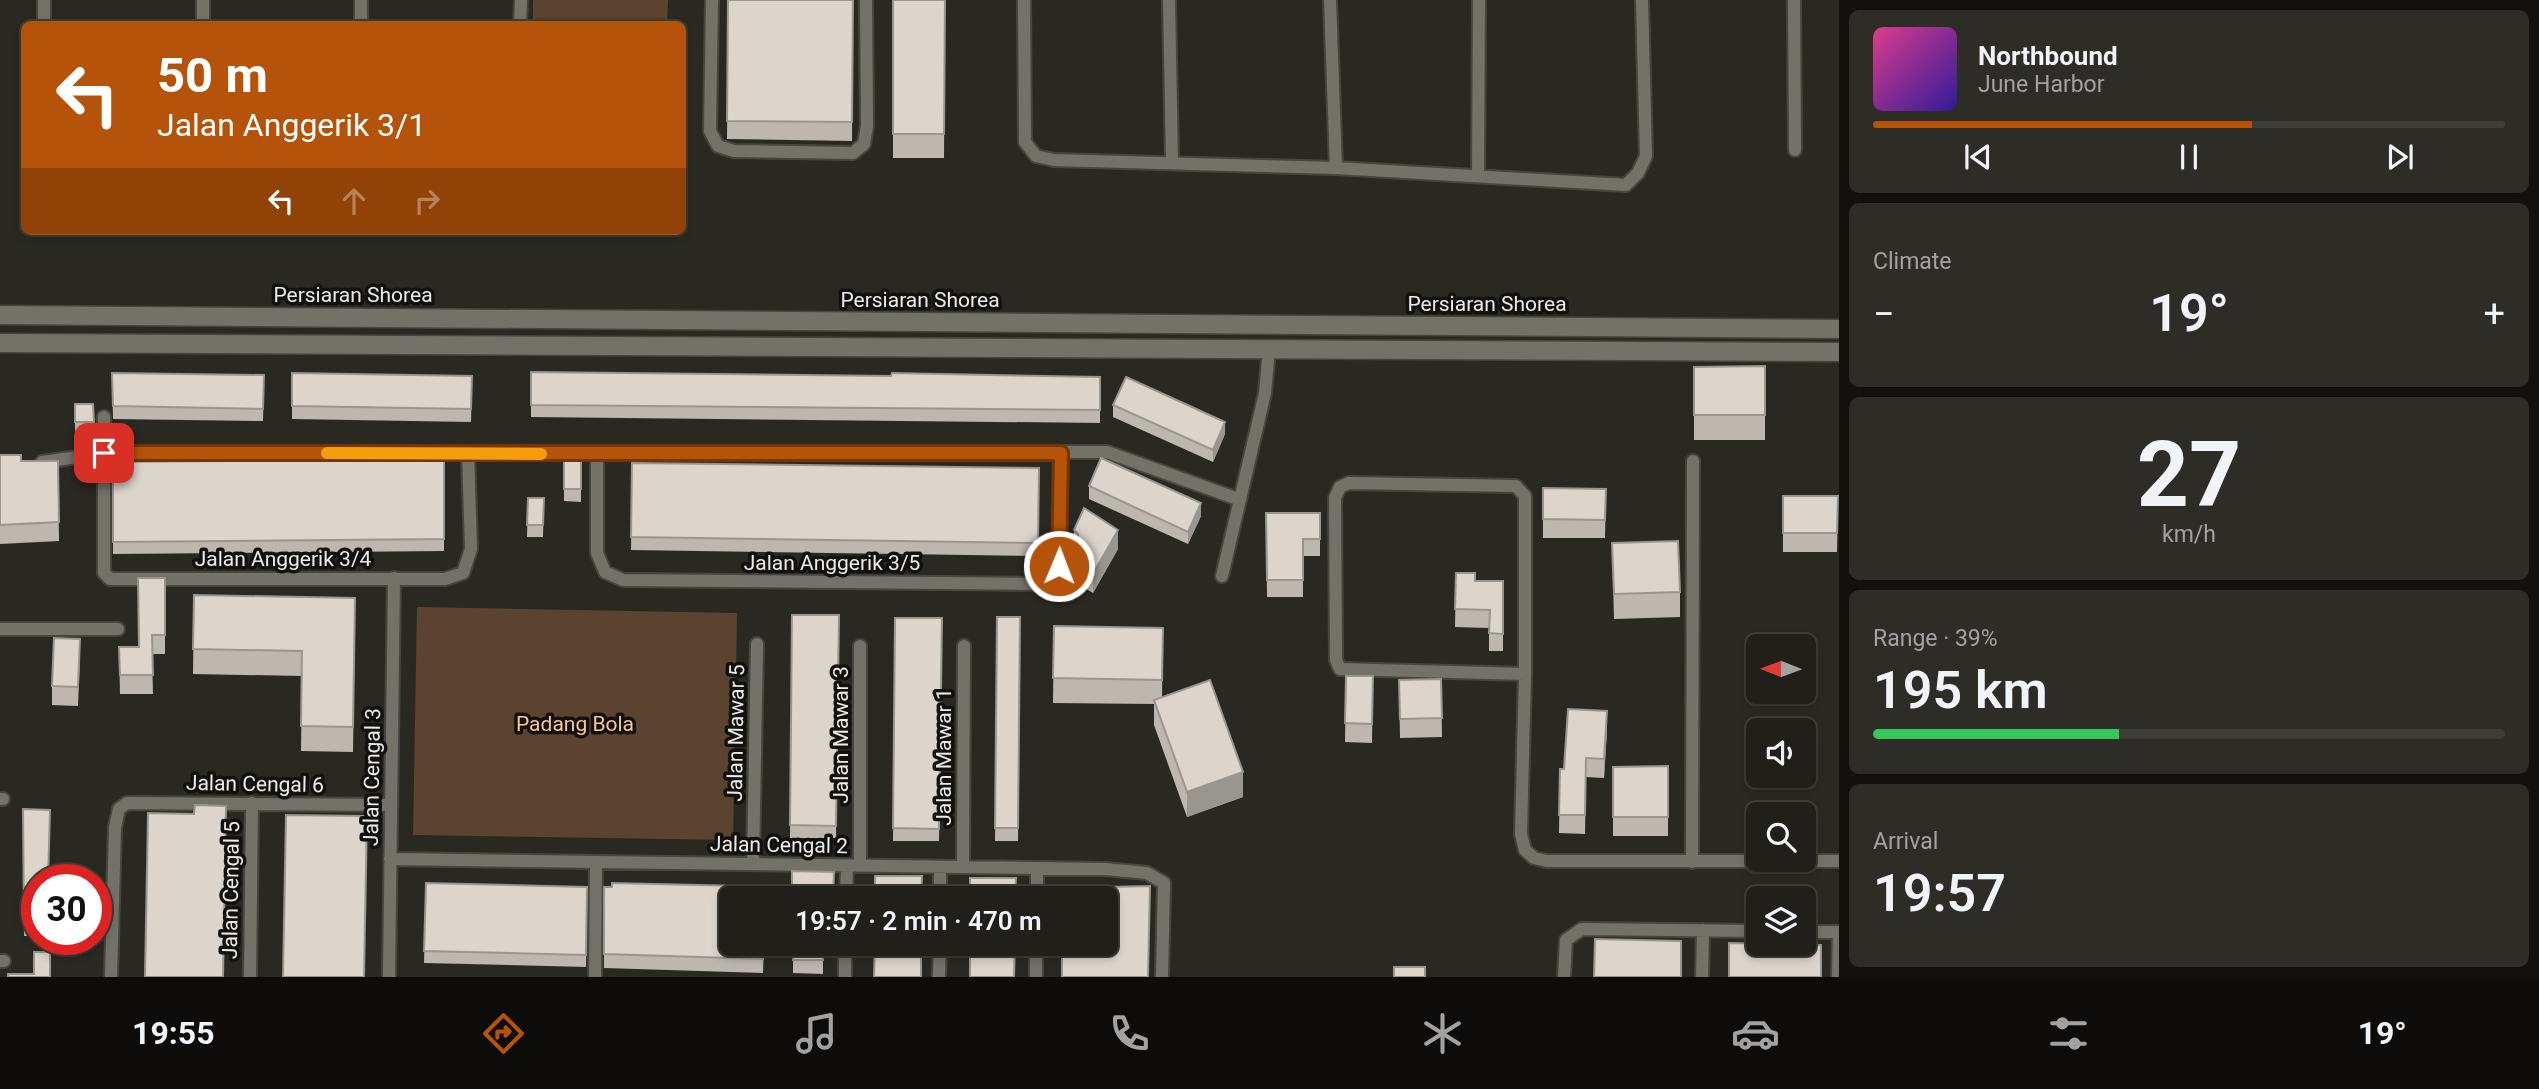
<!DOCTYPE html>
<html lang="en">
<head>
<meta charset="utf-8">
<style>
	:root { --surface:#201f19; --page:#2d2c26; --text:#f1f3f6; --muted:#a2a2a2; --line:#3d3d38; --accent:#b45309 }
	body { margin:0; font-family:Roboto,sans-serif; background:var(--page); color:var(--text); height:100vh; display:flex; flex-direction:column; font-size:26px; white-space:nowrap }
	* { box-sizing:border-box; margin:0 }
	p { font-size:23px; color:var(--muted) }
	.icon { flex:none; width:38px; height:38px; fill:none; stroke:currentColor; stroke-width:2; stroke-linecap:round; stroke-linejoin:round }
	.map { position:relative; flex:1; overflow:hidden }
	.panel { display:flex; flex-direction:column; gap:10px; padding:10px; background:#12110e; width:700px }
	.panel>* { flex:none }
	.top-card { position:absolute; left:21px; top:21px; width:665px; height:214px; border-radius:10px; box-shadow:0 4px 10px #0003,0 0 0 2px var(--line); background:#b45309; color:#fff; overflow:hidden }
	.needle { width:46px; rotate:271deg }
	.controls { position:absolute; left:1746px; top:634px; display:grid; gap:14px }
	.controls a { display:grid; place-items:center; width:70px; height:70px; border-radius:10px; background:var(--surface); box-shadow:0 4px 10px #0003,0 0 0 2px var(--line); font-size:35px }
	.speed { position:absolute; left:21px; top:864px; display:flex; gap:14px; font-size:35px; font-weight:700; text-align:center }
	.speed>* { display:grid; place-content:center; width:91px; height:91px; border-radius:50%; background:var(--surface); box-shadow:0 4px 10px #0003,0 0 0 2px var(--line); line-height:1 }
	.speed .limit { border:10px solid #d22; background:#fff; color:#111 }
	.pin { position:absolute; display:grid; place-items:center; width:60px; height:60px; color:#fff; margin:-30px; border-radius:14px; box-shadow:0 4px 10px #0006 }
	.me { position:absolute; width:77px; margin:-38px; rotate:1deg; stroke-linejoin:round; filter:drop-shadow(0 0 5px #0008) }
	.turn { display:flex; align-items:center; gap:24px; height:147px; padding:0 21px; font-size:32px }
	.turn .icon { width:91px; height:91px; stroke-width:2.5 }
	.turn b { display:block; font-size:49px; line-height:60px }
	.lanes { display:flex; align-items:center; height:66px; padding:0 21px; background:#0003; justify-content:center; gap:35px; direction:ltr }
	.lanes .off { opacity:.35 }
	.big { font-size:52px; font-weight:600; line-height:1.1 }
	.panel .tile { flex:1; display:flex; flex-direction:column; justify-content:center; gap:10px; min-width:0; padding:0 24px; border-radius:10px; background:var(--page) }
	.panel .dial { align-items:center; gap:0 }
	.dial b { font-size:91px; line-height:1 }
	.song { display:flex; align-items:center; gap:21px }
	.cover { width:84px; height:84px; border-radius:10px; background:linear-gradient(135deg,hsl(330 70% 55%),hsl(250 70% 35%)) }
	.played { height:7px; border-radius:4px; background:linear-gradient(90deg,var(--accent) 60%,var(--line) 60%) }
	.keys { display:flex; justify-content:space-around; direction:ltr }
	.heat { display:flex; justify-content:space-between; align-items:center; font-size:38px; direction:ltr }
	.charge { height:10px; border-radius:5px; background:linear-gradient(90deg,#34c759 39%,var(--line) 0) }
	.trip { position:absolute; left:719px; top:886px; width:399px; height:70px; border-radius:10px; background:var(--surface); box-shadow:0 4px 10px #0003,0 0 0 2px var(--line); font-weight:600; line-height:70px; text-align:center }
	.dock { display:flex; height:112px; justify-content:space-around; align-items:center; background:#0d0c0a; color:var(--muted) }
	.dock .icon { width:49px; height:49px }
	.dock .current { color:var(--accent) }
	.dock b { font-size:32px; color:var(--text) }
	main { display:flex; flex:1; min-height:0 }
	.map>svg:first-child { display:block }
	.green { fill:#5b4330 }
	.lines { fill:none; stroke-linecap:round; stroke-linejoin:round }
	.street-casing { stroke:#47453f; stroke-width:16 }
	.secondary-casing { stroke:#47453f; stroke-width:21 }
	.street { stroke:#737168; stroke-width:12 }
	.secondary { stroke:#737168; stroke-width:18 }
	.wall { fill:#bcb7af }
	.shaded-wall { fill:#99958f }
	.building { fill:#dbd5cc; stroke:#99958f; stroke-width:2 }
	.route-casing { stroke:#753606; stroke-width:18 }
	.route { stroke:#b45309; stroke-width:12 }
	.slow { stroke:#f59e0b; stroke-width:12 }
	.labels { text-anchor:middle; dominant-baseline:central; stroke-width:7; stroke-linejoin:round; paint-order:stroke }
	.street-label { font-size:21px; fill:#ecebe5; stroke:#12110e }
	.park-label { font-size:21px; fill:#f8c49a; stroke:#12110e }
</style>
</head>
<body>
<main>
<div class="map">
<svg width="1839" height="977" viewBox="0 0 1839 977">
	<rect width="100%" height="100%" fill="#2a2921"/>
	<path class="green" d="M533,0H668L667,24H533Z
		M417,607L737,613L733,840L413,835Z"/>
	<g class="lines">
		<g class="street-casing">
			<path id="street" d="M712,0L710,131L718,146L734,151L853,153L864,144L867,126L866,0
				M1024,0L1025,142L1036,156L1054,160L1336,168L1626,185L1638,173L1646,156L1642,0
				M1169,0L1172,161
				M1330,0L1336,168
				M1794,0L1795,150
				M44,24V0
				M203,24V0
				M361,24V0
				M520,24L521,0
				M1478,175L1479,0
				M104,417V573L110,579H445L463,573L471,549L468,454
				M104,453L1107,452L1238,499
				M597,454V553L605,572L623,580L1041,584L1053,579L1059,566L1061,453
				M42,462L85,456
				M1222,576L1265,393L1269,349
				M0,629H118
				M860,646V866
				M1525,674L1340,669L1336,660L1335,498L1340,487L1349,483L1516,486L1525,496V674L1521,834L1525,850L1534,858L1547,861H1839
				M0,799H3
				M390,859L1105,869L1147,873L1164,883L1162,977
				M1692,862L1693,461
				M753,864L757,644
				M963,867L964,646
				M846,898L847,866
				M940,898V867
				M1037,898V868
				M1804,932H1839L1838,977
				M0,961H4
				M111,977L115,827L119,809L127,803L391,805
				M250,977L252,803
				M389,977L394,578
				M595,977L596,862
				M845,977V943
				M939,977L940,943
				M1036,977V943
				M1564,977L1566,940L1582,929L1759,931
				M1702,977L1703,930"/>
		</g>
		<g class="secondary-casing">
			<path id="secondary" d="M0,315L1839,329
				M0,343L1839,352"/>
		</g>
		<use href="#street" class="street"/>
		<use href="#secondary" class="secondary"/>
	</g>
	<path class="wall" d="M728,0H853L852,141L727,139Z
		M893,0H945L944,158H893Z
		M1765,366V440H1694V367Z
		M531,372L891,376L1100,377V423L531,417Z
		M112,373L264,375L263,421L113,419Z
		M292,373L472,376L471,422L292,419Z
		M75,404H93L94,435H75Z
		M1113,405L1225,434L1213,462L1113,417Z
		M0,455L21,461H58L59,541L0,544Z
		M564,455H581V502L564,501Z
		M444,459V551L113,554V462Z
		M632,463L1039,468L1038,556L631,550Z
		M1089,486L1201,516L1188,544L1089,499Z
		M1543,488L1606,489L1605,538H1543Z
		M1783,496H1838L1837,552H1783Z
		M528,498H544L543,537H527Z
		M1266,513H1320V556H1303V597H1267Z
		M1074,530L1118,549L1093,593L1078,584V552L1074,549Z
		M1612,543L1680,592V617L1614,619Z
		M1456,573L1475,581H1503V651H1489V628L1455,627Z
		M165,578V654H152L153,694H120L119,647H139Z
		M194,595L355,622L353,752L301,751L302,676L193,674Z
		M792,615H839L836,838H790Z
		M997,617H1020L1018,841H995Z
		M895,618H942L939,841H893Z
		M1054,626L1163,628L1162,697L1243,797L1187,817L1154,725V704L1053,703Z
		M80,657L78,706L52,705V686Z
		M1346,676H1373L1372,743L1345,742Z
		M1441,679L1442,737L1400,738L1399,680Z
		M1607,730L1604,778L1586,777L1585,834L1559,833L1560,769H1564Z
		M1668,766V836H1613V767Z
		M23,809L37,880V936H24Z
		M426,883L587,887L586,967L424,963Z
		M604,887L833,898H732L764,943L763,973L604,968Z
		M793,943H823V974L793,973Z"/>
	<path class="shaded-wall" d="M1225,422V434L1213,462V450Z
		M1201,503V516L1188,544V532Z
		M1118,530V549L1093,593V574Z
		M1607,711V730L1604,778V759Z
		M1243,772V797L1187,817V792Z"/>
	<path class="building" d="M728,0H853L852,122L727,121Z
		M893,0H945L944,134H893Z
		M1765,366V415H1694V367Z
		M531,372L891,376L892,373L1100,377V410L531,405Z
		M112,373L264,375L263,409L113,406Z
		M292,373L472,376L471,409L292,406Z
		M1126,377L1225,422L1213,450L1113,405Z
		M75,404H93L94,422H75Z
		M0,455H21V461H58L59,522L0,525Z
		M564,455H581V489H564Z
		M1101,458L1201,503L1188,532L1089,486Z
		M444,459V539L113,542V462Z
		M632,463L1039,468L1038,543L631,537Z
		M1543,488L1606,489L1605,520L1543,519Z
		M1783,496H1838L1837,533H1783Z
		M528,498H544L543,525H527Z
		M1084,508L1118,530L1093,574L1078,565V534L1074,530Z
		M1266,513H1320V539H1303V580H1267Z
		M1678,541L1680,592L1614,594L1612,543Z
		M1456,573H1475V581H1503V634L1489,633L1490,610L1455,609Z
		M138,578H165V635H152L153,675H120L119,647H139Z
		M194,595L355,598L353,727L301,726L302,651L193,649Z
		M792,615H839L836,826L790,825Z
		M997,617H1020L1018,828H995Z
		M895,618H942L939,829L893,828Z
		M1054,626L1163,628L1162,680L1053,678Z
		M54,638L80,639L78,687L52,686Z
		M1346,676H1373L1372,724L1345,723Z
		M1441,679L1442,718L1400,719L1399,680Z
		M1210,680L1243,772L1187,792L1154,700Z
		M1568,709L1607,711L1604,759L1586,758L1585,815H1559L1560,769H1564Z
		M1668,766V817H1613V767Z
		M195,805L226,806L223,977H145L148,813L194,814Z
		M23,809L50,810L48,880H37V920H24Z
		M286,815L367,816L364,977H283Z
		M792,871L834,872L833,898H732V943H764L763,959L604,954V887H612V883L792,887Z
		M875,876H922L921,898H875Z
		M970,878H1016L1015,898H970Z
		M426,883L587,887L586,955L424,951Z
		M1150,886L1148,977H1062V943H1106V898H1063V888Z
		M1595,939L1681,941V977H1594Z
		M793,943H823V960H793Z
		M875,943H921V977H874Z
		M970,943H1015L1014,977H970Z
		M1729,943L1821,945V977H1729Z
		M34,952H50V977H8V974H34Z
		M1394,967H1425V977H1394Z"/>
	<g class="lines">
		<g class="route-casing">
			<path id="route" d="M104,453H1061L1059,566"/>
		</g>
		<use href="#route" class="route"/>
		<path class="slow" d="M327,453L541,454"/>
	</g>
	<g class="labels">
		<g class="street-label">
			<text x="353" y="295">Persiaran Shorea</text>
			<text x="920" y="300">Persiaran Shorea</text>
			<text x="1487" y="304">Persiaran Shorea</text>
			<text x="283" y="559">Jalan Anggerik 3/4</text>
			<text x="832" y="563">Jalan Anggerik 3/5</text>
			<text transform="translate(736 733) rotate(-89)">Jalan Mawar 5</text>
			<text transform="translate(841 735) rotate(-90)">Jalan Mawar 3</text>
			<text transform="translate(944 757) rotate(-90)">Jalan Mawar 1</text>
			<text transform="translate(372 777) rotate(-89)">Jalan Cengal 3</text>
			<text transform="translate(255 784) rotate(1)">Jalan Cengal 6</text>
			<text transform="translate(779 845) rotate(1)">Jalan Cengal 2</text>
			<text transform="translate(231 890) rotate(-89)">Jalan Cengal 5</text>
		</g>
		<g class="park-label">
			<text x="575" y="724">Padang Bola</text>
		</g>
	</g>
</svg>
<div class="controls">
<a><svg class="needle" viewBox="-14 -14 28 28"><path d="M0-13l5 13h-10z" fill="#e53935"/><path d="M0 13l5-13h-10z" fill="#a2a2a2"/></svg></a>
<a><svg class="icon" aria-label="sound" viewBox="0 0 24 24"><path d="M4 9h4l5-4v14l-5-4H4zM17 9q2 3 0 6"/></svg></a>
<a><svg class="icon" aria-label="search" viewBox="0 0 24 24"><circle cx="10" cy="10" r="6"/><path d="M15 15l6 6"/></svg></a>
<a><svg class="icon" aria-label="layers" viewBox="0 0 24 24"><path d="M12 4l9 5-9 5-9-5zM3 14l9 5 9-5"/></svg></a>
</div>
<div class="speed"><div class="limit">30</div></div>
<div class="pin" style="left:104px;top:453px;background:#d93025"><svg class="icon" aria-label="arrive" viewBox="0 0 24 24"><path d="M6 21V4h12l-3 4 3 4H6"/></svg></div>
<svg class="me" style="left:1059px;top:566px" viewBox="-20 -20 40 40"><circle r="17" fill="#b45309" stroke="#fff" stroke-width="3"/><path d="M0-11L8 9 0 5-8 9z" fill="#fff"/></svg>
<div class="trip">19:57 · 2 min · 470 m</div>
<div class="top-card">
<div class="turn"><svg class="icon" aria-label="left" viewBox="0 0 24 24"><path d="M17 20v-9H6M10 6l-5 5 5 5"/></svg><div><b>50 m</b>Jalan Anggerik 3/1</div></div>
<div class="lanes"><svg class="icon" aria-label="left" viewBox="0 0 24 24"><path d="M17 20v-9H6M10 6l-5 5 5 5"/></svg><svg class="icon off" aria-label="ahead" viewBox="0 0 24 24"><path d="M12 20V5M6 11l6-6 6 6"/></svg><svg class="icon off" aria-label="right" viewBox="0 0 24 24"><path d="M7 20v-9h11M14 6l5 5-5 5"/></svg></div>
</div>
</div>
<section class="panel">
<div class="tile">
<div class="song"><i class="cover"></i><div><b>Northbound</b><p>June Harbor</p></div></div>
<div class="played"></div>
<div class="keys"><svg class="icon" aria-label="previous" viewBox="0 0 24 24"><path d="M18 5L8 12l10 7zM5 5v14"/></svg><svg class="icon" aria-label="pause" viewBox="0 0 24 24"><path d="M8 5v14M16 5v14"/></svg><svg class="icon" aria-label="next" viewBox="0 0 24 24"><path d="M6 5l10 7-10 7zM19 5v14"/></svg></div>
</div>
<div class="tile"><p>Climate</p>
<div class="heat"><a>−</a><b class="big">19°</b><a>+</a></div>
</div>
<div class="tile dial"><b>27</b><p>km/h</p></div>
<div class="tile"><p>Range · 39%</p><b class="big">195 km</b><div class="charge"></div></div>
<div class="tile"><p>Arrival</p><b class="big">19:57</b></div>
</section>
</main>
<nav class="dock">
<b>19:55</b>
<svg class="icon current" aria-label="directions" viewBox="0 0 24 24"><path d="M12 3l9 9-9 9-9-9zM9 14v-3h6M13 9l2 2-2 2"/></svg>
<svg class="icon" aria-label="music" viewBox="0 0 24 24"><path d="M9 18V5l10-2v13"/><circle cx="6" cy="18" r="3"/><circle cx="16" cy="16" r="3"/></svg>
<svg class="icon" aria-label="phone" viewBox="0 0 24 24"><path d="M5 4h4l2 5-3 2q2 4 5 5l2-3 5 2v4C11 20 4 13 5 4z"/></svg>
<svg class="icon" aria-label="climate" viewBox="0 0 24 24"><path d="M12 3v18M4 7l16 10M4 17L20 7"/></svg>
<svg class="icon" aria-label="car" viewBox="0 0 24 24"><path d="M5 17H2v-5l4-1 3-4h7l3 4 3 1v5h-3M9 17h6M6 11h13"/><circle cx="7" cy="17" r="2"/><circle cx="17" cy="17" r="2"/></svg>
<svg class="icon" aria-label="filters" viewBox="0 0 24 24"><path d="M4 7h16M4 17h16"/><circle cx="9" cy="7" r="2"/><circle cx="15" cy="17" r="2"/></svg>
<b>19°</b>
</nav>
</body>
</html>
